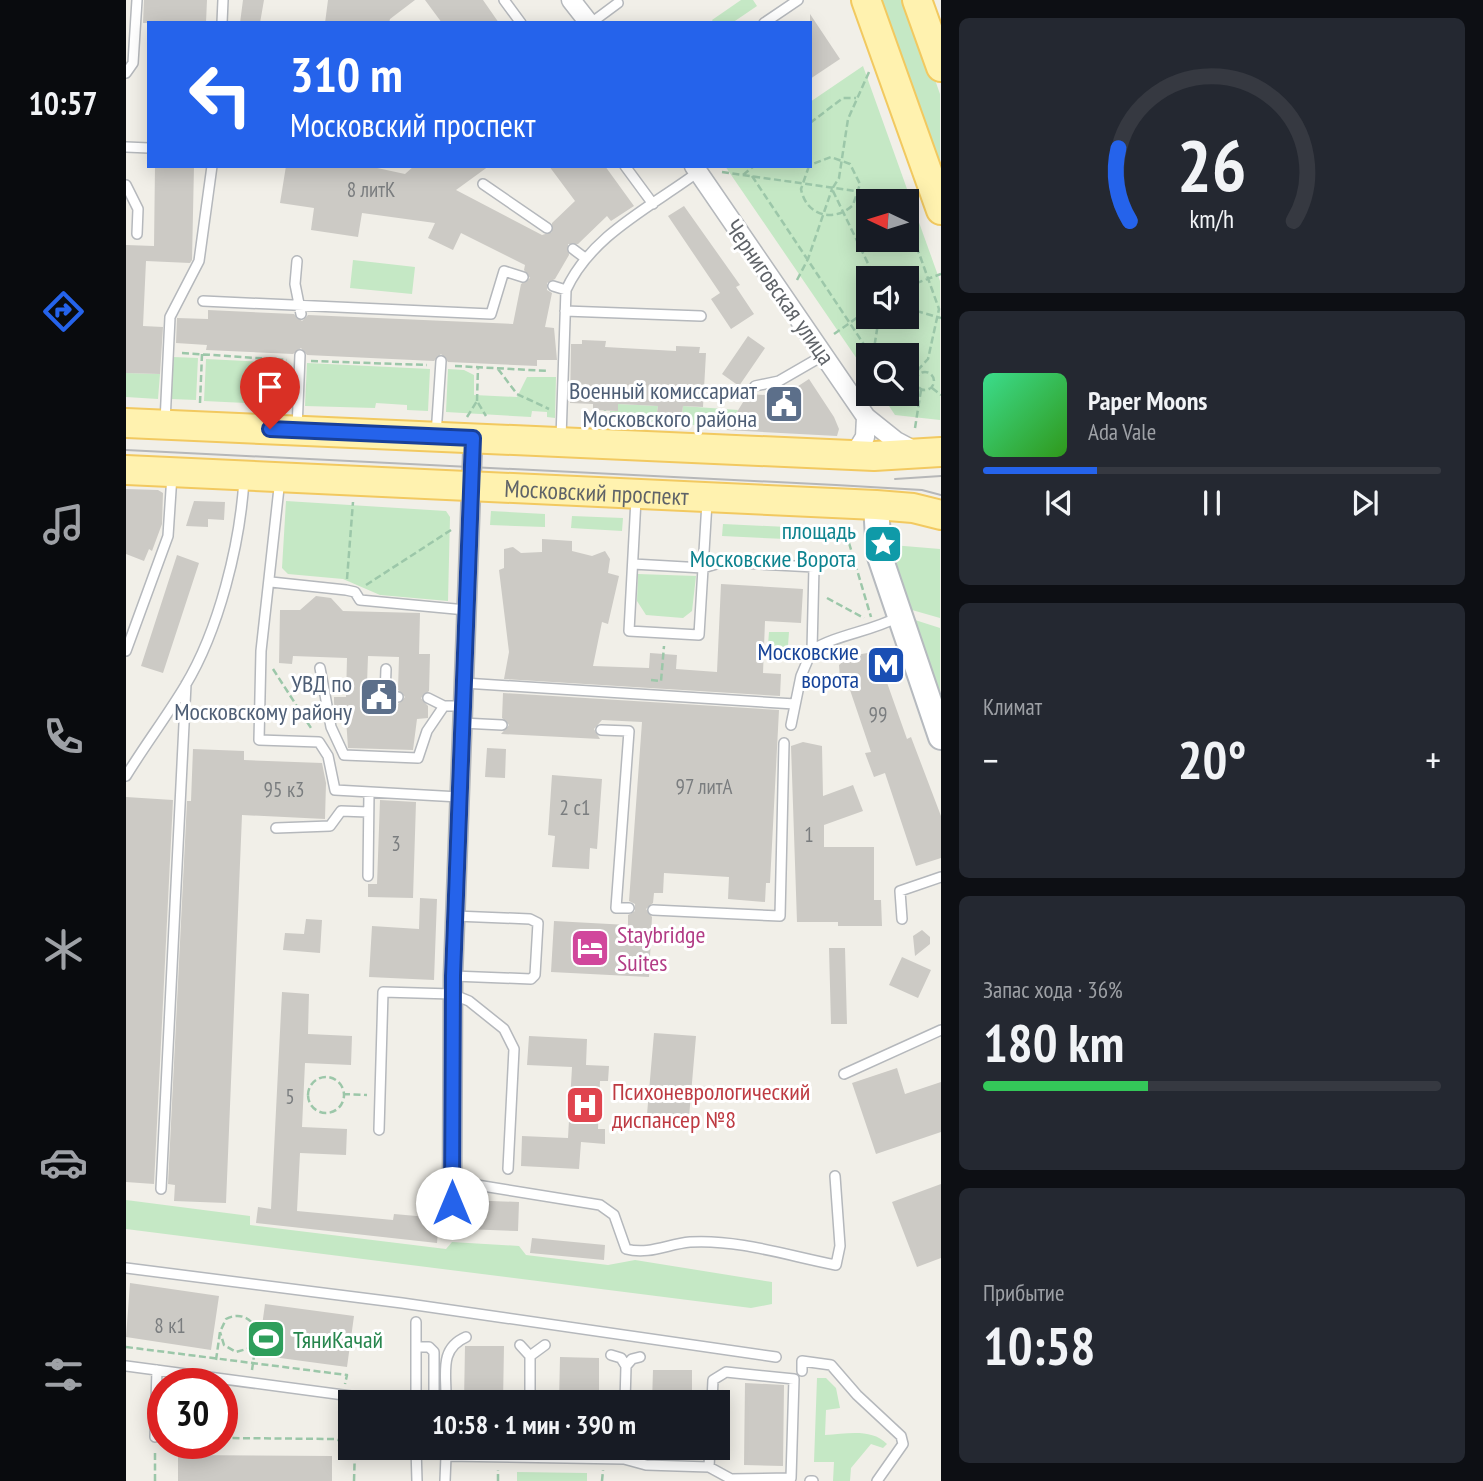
<!DOCTYPE html>
<html lang="ru">
<head>
<meta charset="utf-8">
<style>
	:root { --surface:#171b24; --page:#242831; --text:#f1f3f6; --muted:#9ea1a6; --line:#363941; --accent:#2563eb }
	body { margin:0; font-family:"PT Sans Narrow",sans-serif; background:var(--page); color:var(--text); height:100vh; display:flex; flex-direction:column; font-size:26px; white-space:nowrap }
	* { box-sizing:border-box; margin:0 }
	p { font-size:23px; color:var(--muted) }
	.icon { flex:none; width:38px; height:38px; fill:none; stroke:currentColor; stroke-width:2; stroke-linecap:round; stroke-linejoin:round }
	.map { position:relative; flex:1; overflow:hidden }
	.sheet { display:flex; flex-direction:column; gap:18px; padding:18px; background:#0d0f14; width:542px }
	.sheet>* { flex:none }
	.banner { position:absolute; left:21px; top:21px; width:665px; height:147px; border-radius:0px; box-shadow:0 4px 18px #0003; background:#2563eb; color:#fff; overflow:hidden }
	.needle { width:46px; rotate:274deg }
	.buttons { position:absolute; left:730px; top:189px; display:grid; gap:14px }
	.buttons a { display:grid; place-items:center; width:63px; height:63px; border-radius:0px; background:var(--surface); box-shadow:0 4px 18px #0003; font-size:35px }
	.speed { position:absolute; left:21px; top:1368px; display:flex; gap:14px; font-size:35px; font-weight:700; text-align:center }
	.speed>* { display:grid; place-content:center; width:91px; height:91px; border-radius:50%; background:var(--surface); box-shadow:0 4px 18px #0003; line-height:1 }
	.speed .limit { border:10px solid #d22; background:#fff; color:#111 }
	.pin { position:absolute; display:grid; place-items:center; width:60px; height:60px; color:#fff; margin:-72px -30px; border-radius:50% 50% 50% 0; rotate:-45deg; box-shadow:0 0 7px #0007 }
	.pin .icon { rotate:45deg }
	.me { position:absolute; width:77px; margin:-38px; rotate:0deg; stroke-linejoin:round; filter:drop-shadow(0 0 5px #0008) }
	.turn { display:flex; align-items:center; gap:24px; height:147px; padding:0 28px; font-size:32px }
	.turn .icon { width:91px; height:91px; stroke-width:2.5 }
	.turn b { display:block; font-size:49px; line-height:60px }
	.big { font-size:52px; font-weight:800; line-height:1.1 }
	.sheet .widget { flex:1; display:flex; flex-direction:column; justify-content:center; gap:10px; min-width:0; padding:0 24px; border-radius:10px; background:var(--page) }
	.sheet .dial { align-items:center; gap:0 }
	.dial svg { height:182px; overflow:visible; fill:none; stroke:var(--line); stroke-width:7; stroke-linecap:round; text-anchor:middle }
	.dial text { fill:var(--text); stroke:none }
	.song { display:flex; align-items:center; gap:21px }
	.cover { width:84px; height:84px; border-radius:10px; background:linear-gradient(135deg,hsl(150 70% 55%),hsl(110 70% 35%)) }
	.played { height:7px; border-radius:4px; background:linear-gradient(90deg,var(--accent) 25%,var(--line) 25%) }
	.keys { display:flex; justify-content:space-around; direction:ltr }
	.heat { display:flex; justify-content:space-between; align-items:center; font-size:38px; direction:ltr }
	.charge { height:10px; border-radius:5px; background:linear-gradient(90deg,#34c759 36%,var(--line) 0) }
	.trip { position:absolute; left:212px; top:1390px; width:392px; height:70px; border-radius:0px; background:var(--surface); box-shadow:0 4px 18px #0003; font-weight:800; line-height:70px; text-align:center }
	main { display:flex; flex:1; min-height:0 }
	.menu { display:flex; flex-direction:column; width:126px; justify-content:space-around; align-items:center; background:#090b0e; color:var(--muted) }
	.menu .icon { width:49px; height:49px }
	.menu .on { color:var(--accent) }
	.menu b { font-size:32px; color:var(--text) }
	.map>svg:first-child { display:block }
	.green { fill:#c5e8c5; fill-rule:evenodd }
	.building { fill:#cccac5; fill-rule:evenodd }
	.lines { fill:none; stroke-linecap:round; stroke-linejoin:round }
	.lane-casing { stroke:#b5b8bc; stroke-width:12 }
	.street-casing { stroke:#b5b8bc; stroke-width:21 }
	.secondary-casing { stroke:#b6babf; stroke-width:28 }
	.primary-casing { stroke:#f2c960; stroke-width:32 }
	.path { stroke:#9cc7a9; stroke-width:2.5; stroke-dasharray:7 3.5; stroke-linecap:butt }
	.lane { stroke:#fff; stroke-width:9 }
	.street { stroke:#fff; stroke-width:18 }
	.secondary { stroke:#fff; stroke-width:24 }
	.primary { stroke:#fff2af; stroke-width:28 }
	.tram { stroke:#b6b7b8; stroke-width:2 }
	.route-casing { stroke:#184099; stroke-width:18 }
	.route { stroke:#2563eb; stroke-width:12 }
	.labels { text-anchor:middle; dominant-baseline:central; stroke-width:6; stroke-linejoin:round; paint-order:stroke }
	.number-label { font-size:21px; fill:#7a7d7f }
	.street-label { font-size:24px; fill:#5f6368; stroke:#fff }
	.service-label { font-size:24px; fill:#4e5e75; stroke:#fff; text-anchor:end }
	.culture-label { font-size:24px; fill:#0d838f; stroke:#fff; text-anchor:end }
	.transit-label { font-size:24px; fill:#164399; stroke:#fff; text-anchor:end }
	.hotel-label { font-size:24px; fill:#b23c85; stroke:#fff; text-anchor:start }
	.health-label { font-size:24px; fill:#be3a42; stroke:#fff; text-anchor:start }
	.leisure-label { font-size:24px; fill:#27864d; stroke:#fff; text-anchor:start }
</style>
</head>
<body>
<main>
<nav class="menu">
<b>10:57</b>
<svg class="icon on" aria-label="directions" viewBox="0 0 24 24"><path d="M12 3l9 9-9 9-9-9zM9 14v-3h6M13 9l2 2-2 2"/></svg>
<svg class="icon" aria-label="music" viewBox="0 0 24 24"><path d="M9 18V5l10-2v13"/><circle cx="6" cy="18" r="3"/><circle cx="16" cy="16" r="3"/></svg>
<svg class="icon" aria-label="phone" viewBox="0 0 24 24"><path d="M5 4h4l2 5-3 2q2 4 5 5l2-3 5 2v4C11 20 4 13 5 4z"/></svg>
<svg class="icon" aria-label="climate" viewBox="0 0 24 24"><path d="M12 3v18M4 7l16 10M4 17L20 7"/></svg>
<svg class="icon" aria-label="car" viewBox="0 0 24 24"><path d="M5 17H2v-5l4-1 3-4h7l3 4 3 1v5h-3M9 17h6M6 11h13"/><circle cx="7" cy="17" r="2"/><circle cx="17" cy="17" r="2"/></svg>
<svg class="icon" aria-label="filters" viewBox="0 0 24 24"><path d="M4 7h16M4 17h16"/><circle cx="9" cy="7" r="2"/><circle cx="15" cy="17" r="2"/></svg>
</nav>
<div class="map">
<svg width="815" height="1481" viewBox="0 0 815 1481">
	<rect width="100%" height="100%" fill="#f1efe8"/>
	<path class="green" d="M615,0H627L631,6L606,23H588L586,20Z
		M755,0H781L814,94V168Z
		M737,66L814,281V420L769,415L755,394H780V355H742V375L599,166H684V102ZM742,201H780V240H742ZM742,278H780V317H742Z
		M227,260L289,267L286,294L224,288Z
		M47,357L72,358L70,400L45,399Z
		M80,359L163,363L162,405L78,401Z
		M181,363L304,369L302,411L281,410V405L250,403L249,408L179,406Z
		M322,369L338,370L348,375V395L391,397L401,377H430L429,418L421,417V412L406,411L405,417L320,412Z
		M0,373L34,374L32,399L0,397Z
		M492,404L532,406L531,412L539,413L538,423L484,420V411H491Z
		M557,406L612,410L602,427L548,424V413L556,414Z
		M160,501L320,511L324,517L322,601L254,595L217,579L162,574L156,568Z
		M365,511L419,514V527L364,525Z
		M446,516L497,518L496,531L445,528Z
		M597,524L661,527L660,539L596,536Z
		M766,545L814,549V618L786,610L766,553Z
		M512,574L570,576L566,611L557,618L520,615L511,601Z
		M789,620L814,628V695Z
		M643,632H663L661,659L641,658Z
		M0,1200L124,1216V1225L320,1249L326,1242L393,1246L400,1255L482,1265L509,1260L646,1282V1304L625,1308L0,1229Z
		M691,1378H700L710,1388L714,1408L700,1410L699,1435C721,1434 745,1428 761,1444L757,1448L745,1444L725,1468L724,1481H707L708,1462H688Z
		M391,1472L461,1473V1481H391Z"/>
	<path class="building" d="M18,0H81L80,23H17Z
		M117,0H138L134,23H114Z
		M202,0H289L264,19L263,23H199Z
		M299,0H357L373,23H316Z
		M684,14L714,59L684,79Z
		M29,166H68L66,260L64,263L20,261L17,326L37,327L34,374L0,373V245L28,246Z
		M160,166H242L279,174L288,166H363L330,190L416,235L426,232V223L449,201L423,166H479L508,206L485,221L481,216L452,244H442L443,255L429,279L421,283V290L426,293L419,327L428,328L431,360H411V366L322,362L315,354L308,361L181,355L175,348L167,354L80,350L81,345L50,343L51,318L82,319V310L168,314L176,321L182,315L387,324L395,284L404,278L398,270L399,265L335,233L327,250L302,238L309,223L236,213L232,237L185,230L188,208L154,203Z
		M558,206L614,285L610,287L628,314L605,329L585,299L594,293L542,216Z
		M622,336L639,348L613,386L596,374Z
		M456,340L480,341L479,347L550,351V346L574,347L573,353H580L577,407L557,406L556,414L531,412L532,406L492,404V411L467,410V404L444,403L445,344H456Z
		M683,379L708,417L713,429L711,436L600,430L622,394L657,396Z
		M0,489L32,490L37,493L36,524L26,551L23,549L18,561L0,554Z
		M68,501L99,502L98,520L82,519V527L60,526Z
		M416,539L446,541V551L466,556L479,551L484,559L482,573L493,576L482,624L476,622L467,666L523,668L524,653L551,655L550,669L591,672L595,584L677,589L675,623L639,621L637,673L655,674L654,696L378,679L383,652L373,570L378,568V549L387,547L395,553L416,552Z
		M51,555L73,563L37,673L15,666Z
		M190,596L205,598L217,611L294,613L293,654H304L303,691L295,698L302,706V718L291,719L287,750L222,748L220,718L210,717L208,703V697H220L221,658L167,656L166,664L153,663L154,610H174ZM242,656L273,657L272,690L279,697L272,704L271,712L240,711Z
		M753,651L765,675L759,677L781,739L785,737L815,816V858L790,866L759,773L748,777L739,753L745,752L724,690L719,691L714,679L713,665L724,656Z
		M377,693L653,710L644,883H640L639,902L602,899L603,877L538,873L537,893H528L527,903L520,909L526,917L523,977L425,972L428,921L502,925V915L509,911V904L503,901L516,722L476,720L468,729L474,739L375,734L383,725L376,718Z
		M677,742L696,746L697,796L727,785L737,811L698,825V847H748V900H755L756,926H712V922H671L665,746Z
		M361,748L380,749L379,778L359,777Z
		M67,749L118,751V760L196,763L200,783L199,819L116,815L100,1203L48,1201L49,1185L42,1184L61,801H65Z
		M426,775L476,779L471,849L464,848L463,869L426,867L429,836L422,835Z
		M0,797L47,800L28,1184L0,1182Z
		M254,800L290,802L287,898L242,897V884H251Z
		M294,898L311,899L308,980L243,977L246,926L293,929Z
		M180,919L196,920L194,953L157,950L159,933L178,934Z
		M796,930L804,937V944L789,956L787,936Z
		M703,948H719L721,1024H705Z
		M776,957L805,970L792,998L763,985Z
		M156,992L183,994L182,1034L226,1036L225,1065L179,1063L176,1127L221,1129L220,1155L174,1153L171,1211L267,1220L268,1214L313,1218L311,1243L130,1223L132,1207L145,1209Z
		M528,1033L570,1036L562,1129L520,1126Z
		M403,1036L461,1039L460,1065L483,1066L482,1081H474L472,1129H479V1144L455,1142L453,1169L395,1166L396,1136L442,1138L446,1067L401,1065Z
		M771,1068L779,1094L815,1082V1132L750,1154L726,1083Z
		M815,1184V1258L791,1267L766,1202Z
		M339,1200L393,1202L392,1231L338,1229Z
		M406,1238L479,1245L478,1260L404,1253Z
		M4,1283L93,1296L85,1350L0,1337Z
		M139,1304L228,1316L221,1367L132,1355Z
		M339,1346H378L377,1402H338Z
		M434,1357L473,1358V1402H433Z
		M527,1370H566V1402H526Z
		M619,1383L658,1385L657,1466L618,1465Z
		M52,1455L206,1456V1481H52Z"/>
	<g class="lines">
		<g class="lane-casing">
			<path id="lane" d="M378,0L395,23
				M96,23L97,0
				M465,23L492,3
				M638,23L672,0
				M0,73L7,63L11,0
				M0,147L23,148
				M499,166L527,204
				M357,184L421,228
				M0,185L12,209L11,234
				M447,249L459,258
				M171,261L169,284L175,314
				M427,286L440,290
				M77,301L365,314L378,271L397,277
				M439,311L575,316
				M629,386L653,381L698,355
				M39,422L44,317L73,261L86,166
				M171,429L174,355
				M310,435L315,361
				M435,438L440,290C465,235 525,207 572,172
				M154,479L135,651L133,740L193,742L202,756L209,790L333,797
				M510,499L503,631L573,635L581,502
				M507,564L577,568L597,562L688,567L686,650C712,634 744,632 772,617
				M145,582L220,590L229,592L234,600L340,610
				M0,651L42,536L46,475
				M194,668L205,727L218,755L292,758L301,731L318,706H337
				M260,669L259,696L272,697
				M338,683L669,704
				M302,698L318,706
				M336,723L376,725
				M665,725L675,676L686,650
				M475,730L503,731L490,908H503
				M0,776C19,745 41,716 59,686C93,630 114,544 118,480
				M150,828L204,826L215,811L242,812
				M242,876L243,793
				M527,910L654,916L658,743
				M776,919L774,891L815,877
				M327,976L405,979L409,975L412,923L404,919L329,916
				M718,1074L815,1030
				M253,1130L257,992L326,994L343,1001L378,1029L388,1049L382,1169
				M326,1181L474,1205L488,1215L500,1249C523,1255 542,1244 564,1242C612,1239 663,1256 710,1265L714,1246L709,1176
				M35,1189L60,684
				M0,1268L276,1303L650,1357
				M394,1345L404,1356V1402
				M290,1347H303L308,1352V1402
				M485,1355L495,1358L500,1366L499,1402
				M404,1356L419,1345
				M0,1366L270,1402
				M500,1366L506,1359L514,1357
				M676,1371V1361L705,1365L731,1395L775,1436L777,1444L751,1481
				M290,1402V1322
				M320,1402C321,1375 312,1349 340,1337
				M29,1437L31,1370
				M290,1447L291,1481
				M320,1447V1456L498,1459L520,1465L583,1467L605,1479L665,1478L668,1379L600,1372L587,1380L586,1402
				M498,1459L499,1447
				M583,1467L584,1447
				M319,1481L320,1456
				M684,1481H687"/>
		</g>
		<g class="street-casing">
			<path id="street" d="M445,0L463,23
				M568,166L740,417L770,441L789,451
				M728,455L739,437L740,417
				M326,1203L327,976L347,438"/>
		</g>
		<g class="secondary-casing">
			<path id="secondary" d="M750,505L753,554L815,737"/>
		</g>
		<g class="primary-casing">
			<g id="primary">
				<path d="M740,0L815,210"/>
				<path d="M791,0L815,67"/>
				<path d="M0,423L748,456L815,452"/>
				<path id="s1" d="M0,470L750,505L787,508L815,515"/>
			</g>
		</g>
		<path class="path" d="M743,72L722,119L713,178L706,189L749,278
			M684,123L717,98H730
			M683,166L675,189C680,216 708,223 727,205L734,184L724,164L705,157L684,165
			M596,172L786,199
			M617,175L628,166
			M626,176L745,355
			M780,217L813,309L802,359L789,373L780,376
			M671,280L682,259L706,189
			M780,287L815,274
			M780,308L815,318
			M758,317H762
			M708,334L742,310
			M56,353L161,360
			M747,355L753,317
			M185,361L301,365
			M329,366L423,371
			M372,369L391,394L423,409
			M790 381a9 9 0 1 1 18 0a9 9 0 1 1-18 0Z
			M806,388L815,395
			M351,401L352,367
			M74,403L76,354
			M341,417L351,401L360,416
			M479,421V410
			M542,424L543,413
			M789,428L795,390
			M723,543L745,617
			M221,579L227,502
			M240,585L325,530
			M701,598L738,618
			M147,669L185,728
			M525,680L535,681L538,646
			M182 1095a18 18 0 1 1 36 0a18 18 0 1 1-36 0Z
			M217,1094L241,1095
			M0,1347L221,1375L219,1384
			M90,1360L94,1332L100,1319C121,1308 139,1329 124,1348L110,1352L98,1345L94,1332
			M126,1370L130,1342
			M96,1438L209,1439L224,1444
			M228,1447L250,1448
			M29,1481V1450
			M228,1481L229,1448
			M372,1481V1470
			M476,1481L477,1470"/>
		<use href="#lane" class="lane"/>
		<use href="#street" class="street"/>
		<use href="#secondary" class="secondary"/>
		<use href="#primary" class="primary"/>
		<path class="tram" d="M0,450L710,485L796,490L815,495
			M769,479L815,476"/>
	</g>
	<g class="lines">
		<g class="route-casing">
			<path id="route" d="M144,429L347,438L327,976L326,1203"/>
		</g>
		<use href="#route" class="route"/>
	</g>
	<defs>
		<g id="civic-square" transform="scale(2.0125)"><rect x="-9" y="-9" width="18" height="18" rx="4" fill="#5c6f8a" stroke="#fff"/><path d="M-.6-6.5H3V-4.5H.6V-3L4-1V1h2V6H-6V1h2V-1L-.6-3ZM-1.2 2.5V6h2.4V2.5Z" fill="#fff"/></g>
		<g id="sight-square" transform="scale(2.0125)"><rect x="-9" y="-9" width="18" height="18" rx="4" fill="#0f9aa8" stroke="#fff"/><path d="M0-6L1.8-2.2L6-1.7L2.9 1.2L3.7 5.4L0 3.3L-3.7 5.4L-2.9 1.2L-6-1.7L-1.8-2.2Z" fill="#fff"/></g>
		<g id="metro-square" transform="scale(2.0125)"><rect x="-9" y="-9" width="18" height="18" rx="4" fill="#1a4fb4" stroke="#fff"/><path d="M-5.5 5V-5H-3L0 0L3-5H5.5V5H3V-.5L0 4L-3-.5V5Z" fill="#fff"/></g>
		<g id="hotel-square" transform="scale(2.0125)"><rect x="-9" y="-9" width="18" height="18" rx="4" fill="#d1479c" stroke="#fff"/><path d="M-6-4.5h1.5V1H6V5H4.5V3h-9V5H-6ZM-4 0a1.8 1.8 0 1 1 3.6 0ZM.5 0V-2.5h3Q6-2.5 6 0Z" fill="#fff"/></g>
		<g id="hospital-square" transform="scale(2.0125)"><rect x="-9" y="-9" width="18" height="18" rx="4" fill="#e0444e" stroke="#fff"/><path d="M-5-5h3v3.5h4V-5h3V5h-3V1.5h-4V5h-3Z" fill="#fff"/></g>
		<g id="stadium-square" transform="scale(2.0125)"><rect x="-9" y="-9" width="18" height="18" rx="4" fill="#2e9e5b" stroke="#fff"/><path d="M0-5a6.5 5 0 1 0 0 10a6.5 5 0 1 0 0-10ZM-3.5-1.8h7v3.6h-7Z" fill="#fff"/></g>
	</defs>
	<g fill-rule="evenodd">
		<use href="#civic-square" x="658" y="404"/>
		<use href="#sight-square" x="757" y="544"/>
		<use href="#metro-square" x="760" y="665"/>
		<use href="#civic-square" x="253" y="697"/>
		<use href="#hotel-square" x="464" y="948"/>
		<use href="#hospital-square" x="459" y="1105"/>
		<use href="#stadium-square" x="140" y="1339"/>
	</g>
	<g class="labels">
		<g class="number-label">
			<text x="245" y="189">8 литК</text>
			<text x="752" y="714">99</text>
			<text x="578" y="786">97 литА</text>
			<text x="158" y="789">95 к3</text>
			<text x="449" y="807">2 с1</text>
			<text x="683" y="834">1</text>
			<text x="270" y="843">3</text>
			<text x="164" y="1096">5</text>
			<text x="44" y="1325">8 к1</text>
		</g>
		<g class="street-label">
			<text transform="translate(654 292) rotate(55)">Черниговская улица</text>
			<text stroke="none"><textPath href="#s1" startOffset="471">Московский проспект</textPath></text>
		</g>
		<g class="service-label">
			<text x="631" y="390">Военный комиссариат<tspan x="631" dy="28">Московского района</tspan></text>
			<text x="226" y="683">УВД по<tspan x="226" dy="28">Московскому району</tspan></text>
		</g>
		<g class="culture-label">
			<text x="730" y="530">площадь<tspan x="730" dy="28">Московские Ворота</tspan></text>
		</g>
		<g class="transit-label">
			<text x="733" y="651">Московские<tspan x="733" dy="28">ворота</tspan></text>
		</g>
		<g class="hotel-label">
			<text x="491" y="934">Staybridge<tspan x="491" dy="28">Suites</tspan></text>
		</g>
		<g class="health-label">
			<text x="486" y="1091">Психоневрологический<tspan x="486" dy="28">диспансер №8</tspan></text>
		</g>
		<g class="leisure-label">
			<text x="167" y="1339">ТяниКачай</text>
		</g>
	</g>
</svg>
<div class="buttons">
<a><svg class="needle" viewBox="-14 -14 28 28"><path d="M0-13l5 13h-10z" fill="#e53935"/><path d="M0 13l5-13h-10z" fill="#9ea1a6"/></svg></a>
<a><svg class="icon" aria-label="sound" viewBox="0 0 24 24"><path d="M4 9h4l5-4v14l-5-4H4zM17 9q2 3 0 6"/></svg></a>
<a><svg class="icon" aria-label="search" viewBox="0 0 24 24"><circle cx="10" cy="10" r="6"/><path d="M15 15l6 6"/></svg></a>
</div>
<div class="speed"><div class="limit">30</div></div>
<div class="pin" style="left:144px;top:429px;background:#d93025"><svg class="icon" aria-label="arrive" viewBox="0 0 24 24"><path d="M6 21V4h12l-3 4 3 4H6"/></svg></div>
<svg class="me" style="left:326px;top:1203px" viewBox="-20 -20 40 40"><circle r="19" fill="#fff"/><path d="M0-13L10 11 0 6-10 11z" fill="#2563eb"/></svg>
<div class="trip">10:58 · 1 мин · 390 m</div>
<div class="banner">
<div class="turn"><svg class="icon" aria-label="left" viewBox="0 0 24 24"><path d="M17 20v-9H6M10 6l-5 5 5 5"/></svg><div><b>310 m</b>Московский проспект</div></div>
</div>
</div>
<section class="sheet">
<div class="widget dial"><svg viewBox="0 0 100 80">
<path d="M14 69A42 42 0 1 1 86 69"/>
<path d="M14 69A42 42 0 0 1 9 37" stroke="#2563eb"/>
<text x="50" y="56" font-size="32" font-weight="700">26</text>
<text x="50" y="72" font-size="11">km/h</text>
</svg></div>
<div class="widget">
<div class="song"><i class="cover"></i><div><b>Paper Moons</b><p>Ada Vale</p></div></div>
<div class="played"></div>
<div class="keys"><svg class="icon" aria-label="previous" viewBox="0 0 24 24"><path d="M18 5L8 12l10 7zM5 5v14"/></svg><svg class="icon" aria-label="pause" viewBox="0 0 24 24"><path d="M8 5v14M16 5v14"/></svg><svg class="icon" aria-label="next" viewBox="0 0 24 24"><path d="M6 5l10 7-10 7zM19 5v14"/></svg></div>
</div>
<div class="widget"><p>Климат</p>
<div class="heat"><a>−</a><b class="big">20°</b><a>+</a></div>
</div>
<div class="widget"><p>Запас хода · 36%</p><b class="big">180 km</b><div class="charge"></div></div>
<div class="widget"><p>Прибытие</p><b class="big">10:58</b></div>
</section>
</main>
</body>
</html>
